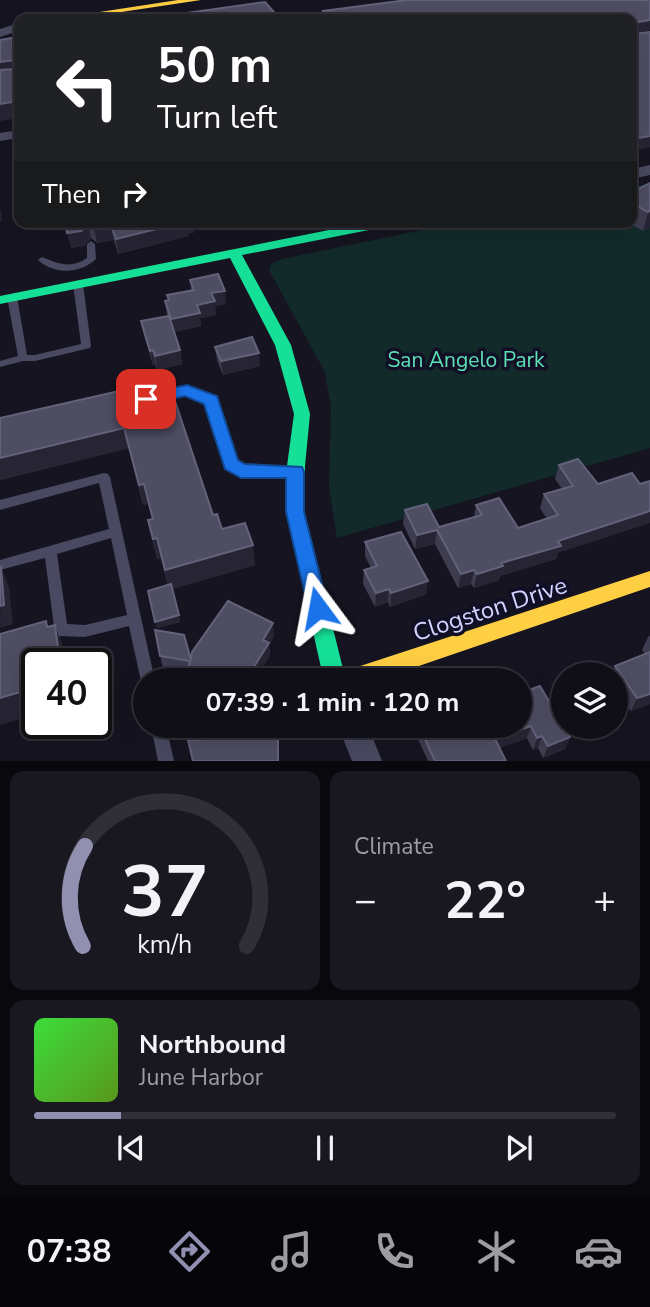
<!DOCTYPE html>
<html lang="en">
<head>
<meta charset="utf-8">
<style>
	:root { --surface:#100f18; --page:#191821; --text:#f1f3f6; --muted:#9c9ca2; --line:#302f37; --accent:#9190b1 }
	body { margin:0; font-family:"Nunito Sans",sans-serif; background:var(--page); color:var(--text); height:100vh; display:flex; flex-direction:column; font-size:26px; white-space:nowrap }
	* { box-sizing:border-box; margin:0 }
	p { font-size:23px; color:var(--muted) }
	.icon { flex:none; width:38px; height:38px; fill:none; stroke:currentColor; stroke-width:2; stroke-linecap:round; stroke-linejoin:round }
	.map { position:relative; height:761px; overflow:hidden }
	.sheet { display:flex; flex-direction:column; gap:10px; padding:10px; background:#09080d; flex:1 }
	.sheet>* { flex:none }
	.guide { position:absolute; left:14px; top:14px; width:623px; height:214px; border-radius:14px; box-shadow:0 7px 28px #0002,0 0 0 2px var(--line); background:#202124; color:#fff; overflow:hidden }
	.tools { position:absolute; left:551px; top:662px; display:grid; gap:14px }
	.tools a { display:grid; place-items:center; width:77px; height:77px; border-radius:50%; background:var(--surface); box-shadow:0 7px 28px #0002,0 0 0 2px var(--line); font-size:35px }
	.speed { position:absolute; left:21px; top:648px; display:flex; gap:14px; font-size:35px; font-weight:700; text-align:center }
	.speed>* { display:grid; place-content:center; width:91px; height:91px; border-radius:50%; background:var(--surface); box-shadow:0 7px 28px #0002,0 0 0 2px var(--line); line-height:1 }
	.speed .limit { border:4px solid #111; border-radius:10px; background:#fff; color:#111 }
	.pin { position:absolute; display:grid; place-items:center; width:60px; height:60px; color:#fff; margin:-30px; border-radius:14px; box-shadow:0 4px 10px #0006 }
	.me { position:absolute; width:77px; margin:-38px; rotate:347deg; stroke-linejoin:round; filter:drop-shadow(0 0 5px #0008) }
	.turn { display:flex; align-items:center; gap:24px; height:147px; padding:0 28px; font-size:32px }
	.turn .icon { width:91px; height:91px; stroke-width:2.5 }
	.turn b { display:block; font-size:49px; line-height:60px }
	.then { display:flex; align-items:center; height:66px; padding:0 28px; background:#0003; gap:14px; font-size:26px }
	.big { font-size:52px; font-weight:700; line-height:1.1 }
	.sheet .card { flex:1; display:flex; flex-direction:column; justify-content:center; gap:10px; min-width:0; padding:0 24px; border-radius:14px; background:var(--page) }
	.sheet .dial { align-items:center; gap:0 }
	.dial svg { height:182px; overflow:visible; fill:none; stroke:var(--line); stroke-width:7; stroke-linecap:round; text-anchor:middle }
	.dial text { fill:var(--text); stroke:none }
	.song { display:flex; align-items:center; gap:21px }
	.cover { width:84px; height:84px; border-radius:10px; background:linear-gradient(135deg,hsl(120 70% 55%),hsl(90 70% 35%)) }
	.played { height:7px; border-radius:4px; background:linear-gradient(90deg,var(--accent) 15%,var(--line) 15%) }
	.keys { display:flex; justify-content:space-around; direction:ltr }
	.heat { display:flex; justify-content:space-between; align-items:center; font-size:38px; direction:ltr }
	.sheet .tiles { flex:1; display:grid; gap:10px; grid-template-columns:1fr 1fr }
	.card:last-child { grid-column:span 2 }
	.trip { position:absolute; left:133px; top:668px; width:399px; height:70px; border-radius:35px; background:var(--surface); box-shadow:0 7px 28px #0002,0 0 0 2px var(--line); font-weight:700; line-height:70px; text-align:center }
	.dock { display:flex; height:112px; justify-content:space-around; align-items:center; background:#06060a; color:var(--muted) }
	.dock .icon { width:49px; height:49px }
	.dock .on { color:var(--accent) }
	.dock b { font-size:32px; color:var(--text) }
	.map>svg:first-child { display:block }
	.green { fill:#122b2a }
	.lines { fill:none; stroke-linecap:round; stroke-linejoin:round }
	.lane { fill:#494a61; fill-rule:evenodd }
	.street { fill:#494a61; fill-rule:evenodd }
	.fast { fill:#16e098; fill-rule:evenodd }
	.slow { fill:#ffcf43; fill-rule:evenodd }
	.wall { fill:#3e3c4f }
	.shaded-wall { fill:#272534 }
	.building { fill:#4e4d62; stroke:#63627b; stroke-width:2 }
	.route { fill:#1a73e8; stroke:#114b97; stroke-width:2 }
	.labels { text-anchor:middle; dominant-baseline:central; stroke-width:7; stroke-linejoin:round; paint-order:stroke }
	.park-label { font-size:21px; fill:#5de0b5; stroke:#110f25 }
	.near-street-label { font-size:24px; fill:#d4d3ff; stroke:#110f25 }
</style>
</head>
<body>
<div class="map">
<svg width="650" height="761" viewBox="0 0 650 761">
	<rect width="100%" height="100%" fill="#151420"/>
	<path class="green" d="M650,183V448L337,538L329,486L331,409L325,372L269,270L271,264L282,259L460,222H632V187Z"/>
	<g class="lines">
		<path class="lane" d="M91,241L95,244L96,259C80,274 54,275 38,260L42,257C59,264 71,269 87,258V244Z
			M78,281L83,284L91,346L90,348L35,361H23L0,367V361L18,356L7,297L9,295L12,294L17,297L27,355H35L81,344L73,284Z
			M186,386L215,397L236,462L243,467L293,468L297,469L299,472L297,475H241L227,467L206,402L185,394L161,400L156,396L157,393Z
			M104,473L108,474L110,477L155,681H145V687L141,681L129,626L85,637L61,636L46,641L41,639L39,635L41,631L54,626L45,558L0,570V560L109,529L99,483L0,510V500ZM111,538L127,615L85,625L67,624L57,554Z
			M151,726H166L174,761H158Z"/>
		<path class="street" d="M19,23V31L0,37V29Z
			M19,130V138L0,141V133Z
			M650,165V175L632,179V169Z
			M338,726H368L382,761H352Z"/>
		<path class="fast" d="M369,222H395L389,226L242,255L291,345L310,414L305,466L304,511L346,681H324L286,511L287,466L294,414L275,345L230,258L0,304V296Z"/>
		<path class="slow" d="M178,0H201L75,19H54Z
			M650,571V587L375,681H334L337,674L345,671Z"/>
	</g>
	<path class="wall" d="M650,0V30L633,33L650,147L632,150V19H323V11Z
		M650,183V227L643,231L627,222H632V192Z
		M65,222L147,228L195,232L189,233V236L118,254L114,240L97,243L91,238L84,246L71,248Z
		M226,222H265L233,229L229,228Z
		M190,280L226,304L215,306L216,315L200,318L201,326L174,332L180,350L182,364L157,370L155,364L153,365L144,335L141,321L167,316L165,301L168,300L167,295L191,290Z
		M215,347L260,366L223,375L217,360Z
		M168,380L213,515L222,529L255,565L172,589L180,622L157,628L168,585L161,558L157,559L148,520L152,519L148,504L143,505L129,448L0,480Z
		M578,459L556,559L500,576L499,580L474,588L471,584L458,588L435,544L415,549L403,524L405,510L439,527L474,517L476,505L518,528L547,519L540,508L544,494L562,489L555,479L559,465Z
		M365,542L426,594L390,607L388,602L375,607L363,584L364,570L371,568L365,556Z
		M155,630L191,660L274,636L269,645L270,656L188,673L163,669Z
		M650,636V704L631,711L616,689V674H611L615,666L645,654L642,650L648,637Z
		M526,691L570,737L565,749L543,758L538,748L533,750L527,738L500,748L506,761H428L412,726H520Z"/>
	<path class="shaded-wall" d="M650,20V30L632,33V23Z
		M15,60L19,75L0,78V62Z
		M19,101V118L0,121V104Z
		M650,136V147L632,150V139Z
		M0,207L2,221H0Z
		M650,211V227L643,231L648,212Z
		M185,222H194L195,232L189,233V236L118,254L116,239Z
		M232,222H265L233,229Z
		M88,224L91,238L84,246L71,248L67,233Z
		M111,226L114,240L97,243L94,228Z
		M225,291L226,304L215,306L216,315L200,318L201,326L173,332L171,319L197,305L211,293Z
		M153,350L155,364L153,365L150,351Z
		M180,350L182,364L157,370L155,356Z
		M259,353L260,366L223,375L221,361Z
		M124,428L129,448L0,480V458Z
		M144,484L148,504L143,505L139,485Z
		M650,511V523L558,553L556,559L500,576L499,580L474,588L477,574L501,563L558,541Z
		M437,530L435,544L415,549L417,535Z
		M157,538L161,558L157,559L153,539Z
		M253,545L255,565L169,590L165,570Z
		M1,567L9,587L13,624L0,628Z
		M474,570L471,584L458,588L461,574Z
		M428,581L426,594L390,607L391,593Z
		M389,589L388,602L375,607L376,593Z
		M179,615L180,622L157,628L155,622Z
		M273,623L274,636L269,645L270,656L254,681H245L263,640Z
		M55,625L64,650L66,663H46L45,659Z
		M37,687V714L0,725V698Z
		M650,694V704L631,711L637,698Z
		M278,726L279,732V761H278Z
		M531,726L527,738L492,751L495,739Z
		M542,736L538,748L533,750L537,738Z
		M570,737L565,749L543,758L548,746Z"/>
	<path class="building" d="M407,0H650V20L632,23L633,34L650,32V136L632,139V19H331L323,11Z
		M265,2L280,19H144Z
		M12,38L19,67V101L0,104V70L15,69L18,62L15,60L0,62V40Z
		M650,183V211L648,212L632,203V192Z
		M65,222H145L147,228L153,222H185L116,239L111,226L94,228L88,224L81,231L67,233Z
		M218,274L225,291L211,293L215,301L197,305L200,313L171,319L165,301L169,300L167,295L194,290L190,280Z
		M169,316L180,350L155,356L153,350L150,351L141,321Z
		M252,337L259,353L221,361L215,347Z
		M168,380L213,515L217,514L222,529L245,523L253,545L165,570L157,538L153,539L148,520L153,519L144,484L139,485L124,428L0,458V418Z
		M578,459L598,484L632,473L640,484L650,481V511L558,541L561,546L501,563L503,566L477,574L474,570L461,574L437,530L417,535L405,510L427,504L439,527L482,515L476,505L499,498L518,528L558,515L544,494L573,486L559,465Z
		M401,532L428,581L391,593L389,589L376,593L364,570L377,566L365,542Z
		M1,567L4,605L0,606V568Z
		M171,584L179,615L155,622L148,591Z
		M228,601L273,623L263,640L269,643L245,681H186L190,661L160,656L155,630L184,635L191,660L192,652Z
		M46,621L47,627L55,625L59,655L45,659L46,663H37V687L0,698V634Z
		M650,652V694L637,698L615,666Z
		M540,686L570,737L548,746L542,736L537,738L531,726L495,739L506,761H435L419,726H520V688L523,687L526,691Z
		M210,726H278V761H193L188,740L208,739Z"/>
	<path class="route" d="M187,385L217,396L238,460L245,464L302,467L304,472V512L328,608L325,614L318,617L311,614L308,608L286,512V478H241L225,469L204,404L185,396L146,405L137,399L146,393Z"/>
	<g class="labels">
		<g class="park-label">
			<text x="466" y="360">San Angelo Park</text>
		</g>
		<g class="near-street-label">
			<text transform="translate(490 609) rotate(-18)">Clogston Drive</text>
		</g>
	</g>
</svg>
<div class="tools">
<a><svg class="icon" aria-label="layers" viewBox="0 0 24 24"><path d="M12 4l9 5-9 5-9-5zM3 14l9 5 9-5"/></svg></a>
</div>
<div class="speed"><div class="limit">40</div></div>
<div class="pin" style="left:146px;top:399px;background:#d93025"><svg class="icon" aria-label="arrive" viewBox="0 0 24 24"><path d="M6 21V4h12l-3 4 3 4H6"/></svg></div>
<svg class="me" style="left:318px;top:608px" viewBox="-20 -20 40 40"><path d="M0-17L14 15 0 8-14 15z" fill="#1a73e8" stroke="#fff" stroke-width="4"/></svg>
<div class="trip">07:39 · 1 min · 120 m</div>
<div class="guide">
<div class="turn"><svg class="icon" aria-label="left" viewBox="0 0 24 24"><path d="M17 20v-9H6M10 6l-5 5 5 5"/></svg><div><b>50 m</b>Turn left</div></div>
<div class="then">Then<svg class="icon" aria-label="right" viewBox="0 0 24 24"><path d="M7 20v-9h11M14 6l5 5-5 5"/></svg></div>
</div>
</div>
<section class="sheet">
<div class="tiles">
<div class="card dial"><svg viewBox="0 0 100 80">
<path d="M14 69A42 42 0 1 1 86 69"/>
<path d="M14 69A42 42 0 0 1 15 25" stroke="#9190b1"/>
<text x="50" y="56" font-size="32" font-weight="700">37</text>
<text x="50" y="72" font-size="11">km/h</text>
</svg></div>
<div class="card"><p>Climate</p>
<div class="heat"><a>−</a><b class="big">22°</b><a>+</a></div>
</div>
<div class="card">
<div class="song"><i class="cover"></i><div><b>Northbound</b><p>June Harbor</p></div></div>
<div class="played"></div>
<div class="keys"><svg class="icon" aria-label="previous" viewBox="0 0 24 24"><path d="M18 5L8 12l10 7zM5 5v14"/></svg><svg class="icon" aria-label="pause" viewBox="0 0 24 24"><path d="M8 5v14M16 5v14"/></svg><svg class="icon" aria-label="next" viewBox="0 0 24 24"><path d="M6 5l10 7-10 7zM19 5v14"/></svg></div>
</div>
</div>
</section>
<nav class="dock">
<b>07:38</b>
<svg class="icon on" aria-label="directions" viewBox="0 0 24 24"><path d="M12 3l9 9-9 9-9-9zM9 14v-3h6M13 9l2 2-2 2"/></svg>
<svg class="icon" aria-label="music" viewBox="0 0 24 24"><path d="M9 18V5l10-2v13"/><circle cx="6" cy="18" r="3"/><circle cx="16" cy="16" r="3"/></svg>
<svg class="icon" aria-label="phone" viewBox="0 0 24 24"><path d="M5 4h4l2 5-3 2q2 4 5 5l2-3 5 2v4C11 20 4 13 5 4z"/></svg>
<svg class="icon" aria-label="climate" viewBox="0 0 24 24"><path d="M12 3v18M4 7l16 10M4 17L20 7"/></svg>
<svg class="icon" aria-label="car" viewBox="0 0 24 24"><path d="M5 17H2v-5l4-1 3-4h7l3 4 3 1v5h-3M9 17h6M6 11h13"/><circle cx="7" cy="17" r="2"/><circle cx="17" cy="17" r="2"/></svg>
</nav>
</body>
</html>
